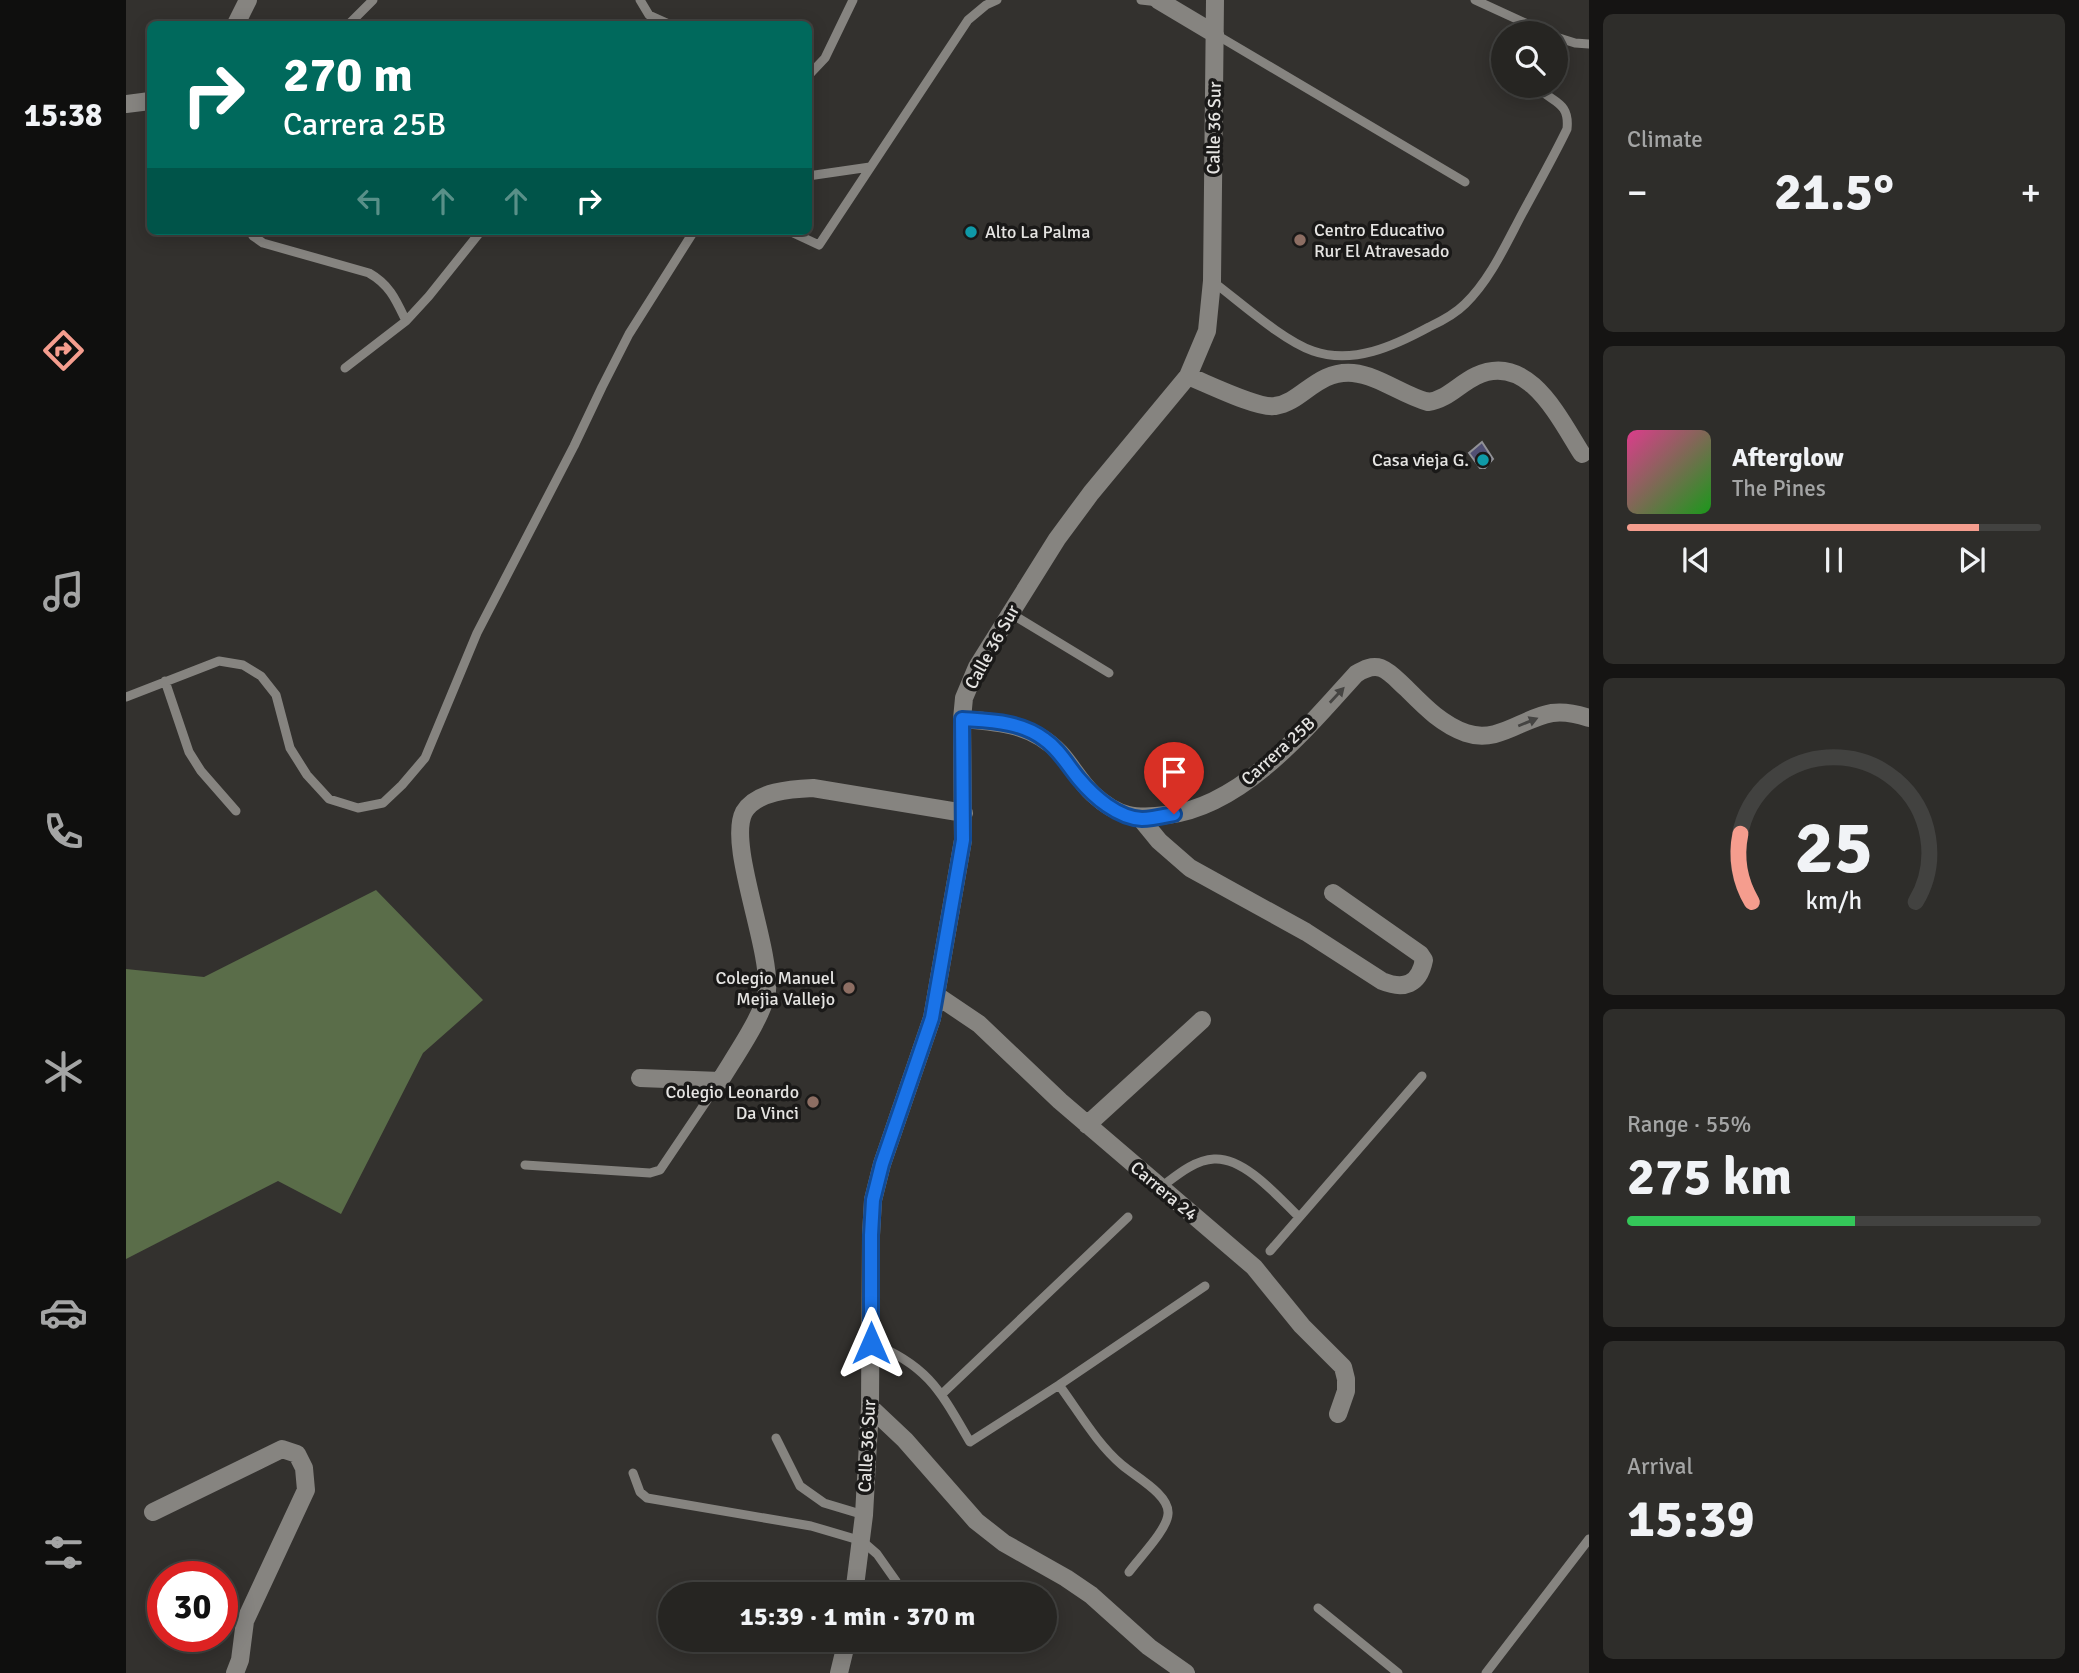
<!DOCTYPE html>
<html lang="en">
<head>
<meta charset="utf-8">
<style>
	:root { --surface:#262522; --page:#2e2d2a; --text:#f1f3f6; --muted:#a4a5a5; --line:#424240; --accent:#f59d8e }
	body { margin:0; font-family:Signika,sans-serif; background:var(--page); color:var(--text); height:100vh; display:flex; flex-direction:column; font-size:26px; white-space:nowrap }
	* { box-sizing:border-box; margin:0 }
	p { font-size:23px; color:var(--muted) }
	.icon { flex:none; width:38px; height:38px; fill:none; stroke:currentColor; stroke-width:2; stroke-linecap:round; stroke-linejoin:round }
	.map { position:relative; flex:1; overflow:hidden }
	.panel { display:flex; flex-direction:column; gap:14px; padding:14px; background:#151413; width:490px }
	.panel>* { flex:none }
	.top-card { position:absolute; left:21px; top:21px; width:665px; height:214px; border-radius:10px; box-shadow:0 4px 18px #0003,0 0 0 2px var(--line); background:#00695c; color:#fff; overflow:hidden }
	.controls { position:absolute; left:1365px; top:21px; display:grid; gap:14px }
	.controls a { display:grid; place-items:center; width:77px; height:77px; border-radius:50%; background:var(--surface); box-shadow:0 4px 18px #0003,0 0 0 2px var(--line); font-size:35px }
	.speed { position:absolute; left:21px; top:1561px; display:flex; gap:14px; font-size:35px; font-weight:700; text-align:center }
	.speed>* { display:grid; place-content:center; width:91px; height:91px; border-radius:50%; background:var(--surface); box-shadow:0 4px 18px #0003,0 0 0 2px var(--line); line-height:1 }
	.speed .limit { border:10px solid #d22; background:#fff; color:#111 }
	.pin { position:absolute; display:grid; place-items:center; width:60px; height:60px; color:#fff; margin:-72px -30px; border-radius:50% 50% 50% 0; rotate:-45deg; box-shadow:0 0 7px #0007 }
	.pin .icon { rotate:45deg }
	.me { position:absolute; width:77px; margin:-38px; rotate:0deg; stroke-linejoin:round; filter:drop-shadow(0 0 5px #0008) }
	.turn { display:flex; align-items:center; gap:24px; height:147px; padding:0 21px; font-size:32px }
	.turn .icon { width:91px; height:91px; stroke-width:2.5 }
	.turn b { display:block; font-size:49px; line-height:60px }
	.lanes { display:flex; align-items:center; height:66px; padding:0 21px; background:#0003; justify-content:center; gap:35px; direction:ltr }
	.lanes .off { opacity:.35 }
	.big { font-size:52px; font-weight:800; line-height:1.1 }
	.panel .widget { flex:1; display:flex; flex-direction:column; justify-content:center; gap:10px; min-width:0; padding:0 24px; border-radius:10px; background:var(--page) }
	.panel .dial { align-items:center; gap:0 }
	.dial svg { height:182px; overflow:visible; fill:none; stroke:var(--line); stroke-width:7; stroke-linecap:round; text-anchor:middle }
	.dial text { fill:var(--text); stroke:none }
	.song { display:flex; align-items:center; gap:21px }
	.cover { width:84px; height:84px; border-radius:10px; background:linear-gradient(135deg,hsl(330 70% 55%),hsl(120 70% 35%)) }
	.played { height:7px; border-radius:4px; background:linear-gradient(90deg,var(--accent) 85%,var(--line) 85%) }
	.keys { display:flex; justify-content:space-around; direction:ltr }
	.heat { display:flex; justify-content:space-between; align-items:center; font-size:38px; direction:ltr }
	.charge { height:10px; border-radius:5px; background:linear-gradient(90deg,#34c759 55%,var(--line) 0) }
	.trip { position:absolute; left:532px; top:1582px; width:399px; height:70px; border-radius:35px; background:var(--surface); box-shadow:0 4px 18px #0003,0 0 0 2px var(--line); font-weight:800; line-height:70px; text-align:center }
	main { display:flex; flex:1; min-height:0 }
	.menu { display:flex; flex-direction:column; width:126px; justify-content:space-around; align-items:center; background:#0f0f0e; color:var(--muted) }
	.menu .icon { width:49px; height:49px }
	.menu .selected { color:var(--accent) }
	.menu b { font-size:32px; color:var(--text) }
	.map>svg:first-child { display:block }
	.forest { fill:#5a6d49 }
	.building { fill:#515074; stroke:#919196; stroke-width:2 }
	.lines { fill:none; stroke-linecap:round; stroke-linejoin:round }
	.service { stroke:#868480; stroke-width:9 }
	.minor { stroke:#868480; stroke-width:18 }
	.oneway { fill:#454442 }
	.route-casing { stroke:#114b97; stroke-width:18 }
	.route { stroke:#1a73e8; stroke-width:12 }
	.culture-dot { fill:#0f9aa8; stroke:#1a1918; stroke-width:2.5 }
	.education-dot { fill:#8d6e63; stroke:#1a1918; stroke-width:2.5 }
	.labels { text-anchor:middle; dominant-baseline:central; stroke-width:7; stroke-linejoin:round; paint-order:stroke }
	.street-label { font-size:18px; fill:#e5e4e2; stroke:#1a1918 }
	.poi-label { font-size:18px; fill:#e5e4e2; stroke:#1a1918; text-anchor:end }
</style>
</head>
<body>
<main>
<nav class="menu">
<b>15:38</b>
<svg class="icon selected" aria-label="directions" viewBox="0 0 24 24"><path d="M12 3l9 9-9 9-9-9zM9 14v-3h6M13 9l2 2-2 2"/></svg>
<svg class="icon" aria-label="music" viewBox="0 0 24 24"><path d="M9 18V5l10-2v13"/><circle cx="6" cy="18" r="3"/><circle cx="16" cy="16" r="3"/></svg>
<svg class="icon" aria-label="phone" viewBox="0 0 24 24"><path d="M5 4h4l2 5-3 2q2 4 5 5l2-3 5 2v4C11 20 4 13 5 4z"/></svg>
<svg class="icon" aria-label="climate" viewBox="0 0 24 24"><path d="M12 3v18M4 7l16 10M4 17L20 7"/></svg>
<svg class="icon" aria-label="car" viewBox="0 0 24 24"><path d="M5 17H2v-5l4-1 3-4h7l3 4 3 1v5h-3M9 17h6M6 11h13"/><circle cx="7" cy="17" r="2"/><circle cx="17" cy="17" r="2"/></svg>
<svg class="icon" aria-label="filters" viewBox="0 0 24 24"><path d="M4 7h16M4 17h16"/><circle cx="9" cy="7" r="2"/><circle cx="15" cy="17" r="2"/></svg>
</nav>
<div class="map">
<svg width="1463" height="1673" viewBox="0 0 1463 1673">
	<rect width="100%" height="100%" fill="#33312e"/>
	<path class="forest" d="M250,890L357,1000L297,1053L215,1214L152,1181L0,1259V969L78,977Z"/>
	<path class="building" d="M1356,442L1367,459L1359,468H1354L1343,453Z"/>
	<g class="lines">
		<path class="service" d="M514,0L523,15L543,24
			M1015,0L1033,2
			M1349,0L1421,33
			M223,24L247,0
			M1089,34L1339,182
			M1430,37L1449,43L1463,44
			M682,76L699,58L727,0
			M682,176L744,167
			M124,231L127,236L137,243L243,273C264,285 270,300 280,321
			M663,231L693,245L842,20L860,5L871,0
			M1086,281C1113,301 1157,341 1187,351C1227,365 1268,346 1303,327C1316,321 1329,314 1339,304C1364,280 1380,244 1396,214C1411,186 1427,158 1441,129C1444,101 1426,103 1410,86
			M219,368L280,321L303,296L355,231
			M884,613L983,673
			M39,681L63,752L75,771L110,811
			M0,697L93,661L117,665L135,676L150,695L164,748L181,775L203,799L232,808L257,803L276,785L299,758L351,633L448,446L476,387L503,334L568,231
			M399,1165L524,1173L534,1170L594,1081
			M1035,1187C1050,1176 1068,1160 1088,1159C1119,1157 1153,1198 1173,1217
			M1144,1251L1296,1076
			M745,1343C802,1365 815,1392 844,1442L933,1385L1079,1286
			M933,1385C953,1412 971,1444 996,1465C1010,1477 1044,1495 1042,1514C1041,1530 1013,1558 1003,1572
			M816,1394L1002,1217
			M650,1438L674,1486L698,1503L738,1515
			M507,1473L514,1492L521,1498L685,1526L736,1541L751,1554L770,1581
			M1192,1608L1272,1673
			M1360,1673L1463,1539"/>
		<path class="minor" d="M1032,0L1089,34
			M110,24L122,0
			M0,104L24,101
			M1062,376C1080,383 1132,409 1149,406C1177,402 1190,370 1227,373C1254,376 1276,395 1302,402C1322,399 1333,384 1350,376C1402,351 1433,418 1456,454
			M836,719C872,722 907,724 934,753C946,766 954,782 967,794C992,817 1009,819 1041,815C1117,806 1181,728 1230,674C1238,669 1246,665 1255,668C1265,672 1272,681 1280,688C1298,706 1315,724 1340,733C1372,744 1396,718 1426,713C1439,711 1451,714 1463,718
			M1015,819L1033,841L1064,868L1180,932L1256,981C1278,990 1293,985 1298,960L1294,954L1207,893
			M810,995L853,1024L934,1101L1128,1267L1176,1326L1217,1367L1220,1379V1391L1212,1414
			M514,1078L594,1081C607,1059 638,1015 641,991C645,947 601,844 618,812C630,791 666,789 687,788L838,813
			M961,1125L1076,1020
			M744,1407L779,1440L850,1521L878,1543L940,1578L965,1595L1023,1647L1060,1673
			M27,1512L156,1449L171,1454L178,1468L180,1490L119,1621L114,1660L109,1673
			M728,1594L738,1515L744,1407L745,1235L747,1200L756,1164L806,1018L837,840L836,719L838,698L851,667L931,539L965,493L1062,376L1081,331L1086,281L1089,0
			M713,1673L721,1640"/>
	</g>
	<defs><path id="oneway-solid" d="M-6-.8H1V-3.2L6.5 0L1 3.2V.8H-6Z" transform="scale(1.75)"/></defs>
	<g class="oneway">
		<use href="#oneway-solid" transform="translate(1211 695) rotate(-47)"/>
		<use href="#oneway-solid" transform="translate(1402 722) rotate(-22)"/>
	</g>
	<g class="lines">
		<g class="route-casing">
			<path id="route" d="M745,1343V1235L747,1200L756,1164L806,1018L837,840L836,719C864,721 894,721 918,739C933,749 942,766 953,779C968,797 992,818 1016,819C1026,819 1038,816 1048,814"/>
		</g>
		<use href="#route" class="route"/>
	</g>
	<g class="culture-dot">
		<circle cx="845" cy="232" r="7"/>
		<circle cx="1357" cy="460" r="7"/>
	</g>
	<g class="education-dot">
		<circle cx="1174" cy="240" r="7"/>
		<circle cx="723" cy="988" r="7"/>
		<circle cx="687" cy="1102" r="7"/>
	</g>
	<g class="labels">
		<g class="street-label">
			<text transform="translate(1088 128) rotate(-89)">Calle 36 Sur</text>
			<text transform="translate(866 647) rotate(-61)">Calle 36 Sur</text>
			<text transform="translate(1152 751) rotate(-42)">Carrera 25B</text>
			<text transform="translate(1038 1191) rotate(40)">Carrera 24</text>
			<text transform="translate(741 1446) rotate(-87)">Calle 36 Sur</text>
		</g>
		<g class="poi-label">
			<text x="1188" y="230" text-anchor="start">Centro Educativo<tspan x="1188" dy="21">Rur El Atravesado</tspan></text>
			<text x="859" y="232" text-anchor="start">Alto La Palma</text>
			<text x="1343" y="460">Casa vieja G.</text>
			<text x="709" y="978">Colegio Manuel<tspan x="709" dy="21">Mejia Vallejo</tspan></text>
			<text x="673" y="1092">Colegio Leonardo<tspan x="673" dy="21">Da Vinci</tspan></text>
		</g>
	</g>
</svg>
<div class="controls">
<a><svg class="icon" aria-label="search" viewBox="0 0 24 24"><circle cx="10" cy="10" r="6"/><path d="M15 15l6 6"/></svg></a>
</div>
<div class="speed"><div class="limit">30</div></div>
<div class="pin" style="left:1048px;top:814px;background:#d93025"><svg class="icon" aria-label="arrive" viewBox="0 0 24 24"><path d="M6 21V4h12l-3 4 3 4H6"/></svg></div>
<svg class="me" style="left:745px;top:1343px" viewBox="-20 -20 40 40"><path d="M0-17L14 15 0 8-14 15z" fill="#1a73e8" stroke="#fff" stroke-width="4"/></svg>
<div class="trip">15:39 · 1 min · 370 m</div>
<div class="top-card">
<div class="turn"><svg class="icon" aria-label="right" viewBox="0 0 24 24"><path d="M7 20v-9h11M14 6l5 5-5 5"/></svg><div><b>270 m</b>Carrera 25B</div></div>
<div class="lanes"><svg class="icon off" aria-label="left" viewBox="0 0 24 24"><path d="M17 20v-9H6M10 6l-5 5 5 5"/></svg><svg class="icon off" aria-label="ahead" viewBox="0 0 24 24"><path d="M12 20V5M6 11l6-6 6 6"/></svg><svg class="icon off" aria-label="ahead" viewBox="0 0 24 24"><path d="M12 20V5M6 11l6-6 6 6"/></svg><svg class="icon" aria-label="right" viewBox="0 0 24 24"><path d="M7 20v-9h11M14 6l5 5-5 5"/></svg></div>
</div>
</div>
<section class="panel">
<div class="widget"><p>Climate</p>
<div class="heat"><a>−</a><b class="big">21.5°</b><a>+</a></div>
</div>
<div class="widget">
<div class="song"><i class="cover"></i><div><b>Afterglow</b><p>The Pines</p></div></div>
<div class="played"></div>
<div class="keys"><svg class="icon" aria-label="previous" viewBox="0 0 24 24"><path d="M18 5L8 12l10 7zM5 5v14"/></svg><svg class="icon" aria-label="pause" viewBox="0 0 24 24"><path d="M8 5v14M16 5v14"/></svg><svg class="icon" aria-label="next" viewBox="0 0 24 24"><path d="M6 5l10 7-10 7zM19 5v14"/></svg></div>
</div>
<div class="widget dial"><svg viewBox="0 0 100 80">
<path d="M14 69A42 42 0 1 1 86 69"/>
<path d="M14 69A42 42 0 0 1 9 39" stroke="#f59d8e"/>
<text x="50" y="56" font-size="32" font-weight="700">25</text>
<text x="50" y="72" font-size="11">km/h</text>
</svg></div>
<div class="widget"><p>Range · 55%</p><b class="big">275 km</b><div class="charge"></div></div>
<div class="widget"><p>Arrival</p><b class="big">15:39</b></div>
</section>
</main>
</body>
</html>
